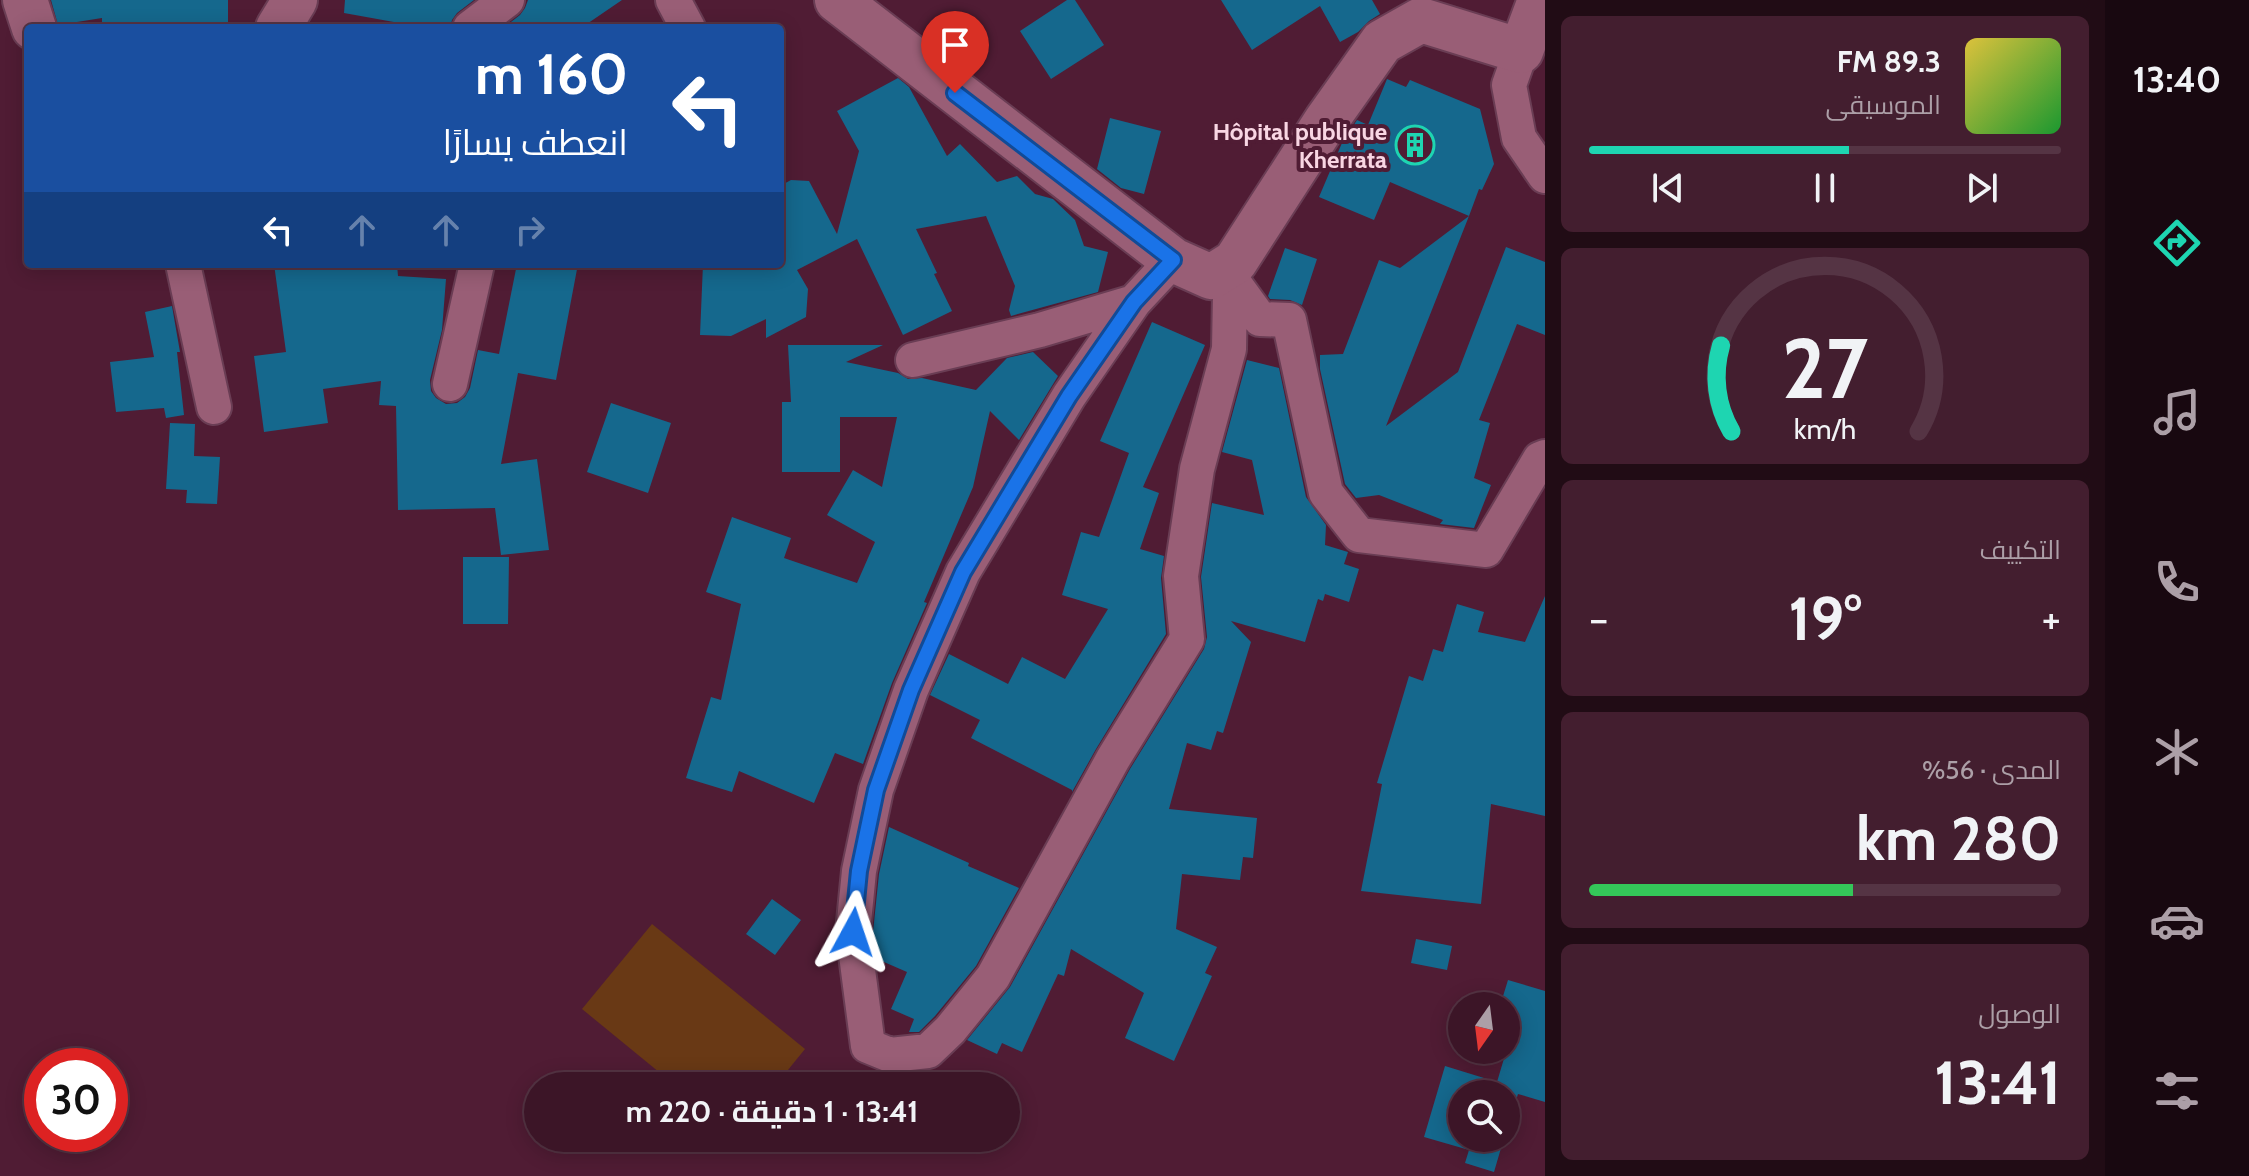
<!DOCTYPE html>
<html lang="ar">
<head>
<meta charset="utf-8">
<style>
	:root { --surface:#3c1527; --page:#431e2f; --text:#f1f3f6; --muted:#ac9fa7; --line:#553444; --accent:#1ed5b1 }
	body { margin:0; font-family:Cabin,Cairo,sans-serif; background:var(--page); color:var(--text); direction:rtl; height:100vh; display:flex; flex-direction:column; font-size:30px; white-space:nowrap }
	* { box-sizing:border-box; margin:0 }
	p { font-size:26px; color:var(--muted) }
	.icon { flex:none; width:44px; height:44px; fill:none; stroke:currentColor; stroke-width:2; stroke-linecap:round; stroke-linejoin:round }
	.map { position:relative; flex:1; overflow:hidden; direction:ltr }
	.sheet { display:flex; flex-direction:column; gap:16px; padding:16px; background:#210c15; width:560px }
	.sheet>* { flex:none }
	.top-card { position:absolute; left:24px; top:24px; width:760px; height:244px; border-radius:8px; box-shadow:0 4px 20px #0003,0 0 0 2px var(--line); direction:rtl; background:#1a4fa0; color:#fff; overflow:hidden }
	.needle { width:52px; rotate:194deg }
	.buttons { position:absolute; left:1448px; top:992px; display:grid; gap:16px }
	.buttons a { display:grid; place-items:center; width:72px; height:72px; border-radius:50%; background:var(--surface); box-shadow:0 4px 20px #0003,0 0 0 2px var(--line); font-size:40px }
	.speed { position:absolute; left:24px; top:1048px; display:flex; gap:16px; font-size:40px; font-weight:700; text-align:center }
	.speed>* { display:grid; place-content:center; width:104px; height:104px; border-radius:50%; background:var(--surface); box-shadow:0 4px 20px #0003,0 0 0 2px var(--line); line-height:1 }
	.speed .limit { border:12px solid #d22; background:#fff; color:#111 }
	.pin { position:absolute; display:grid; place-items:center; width:68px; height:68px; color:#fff; margin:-82px -34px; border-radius:50% 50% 50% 0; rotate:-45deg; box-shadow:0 0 8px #0007 }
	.pin .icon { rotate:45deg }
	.me { position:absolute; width:88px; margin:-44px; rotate:5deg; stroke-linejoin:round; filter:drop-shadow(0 0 6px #0008) }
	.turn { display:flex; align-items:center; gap:28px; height:168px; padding:0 24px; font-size:36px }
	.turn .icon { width:104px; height:104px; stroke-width:2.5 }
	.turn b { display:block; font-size:56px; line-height:68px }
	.lanes { display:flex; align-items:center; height:76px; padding:0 24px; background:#0003; justify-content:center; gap:40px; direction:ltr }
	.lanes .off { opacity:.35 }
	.big { font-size:60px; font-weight:700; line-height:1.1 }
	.sheet .widget { flex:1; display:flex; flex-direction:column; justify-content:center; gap:12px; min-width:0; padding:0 28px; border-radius:12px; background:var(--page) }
	.sheet .dial { align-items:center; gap:0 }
	.dial svg { height:208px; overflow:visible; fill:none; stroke:var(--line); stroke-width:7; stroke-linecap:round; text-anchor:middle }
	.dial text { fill:var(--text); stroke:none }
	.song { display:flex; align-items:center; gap:24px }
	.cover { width:96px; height:96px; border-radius:12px; background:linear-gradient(135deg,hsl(50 70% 55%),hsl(130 70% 35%)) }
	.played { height:8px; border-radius:4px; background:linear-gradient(90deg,var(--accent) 55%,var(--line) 55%) }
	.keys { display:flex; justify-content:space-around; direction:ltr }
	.heat { display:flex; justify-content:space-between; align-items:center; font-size:44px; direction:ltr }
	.charge { height:12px; border-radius:6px; background:linear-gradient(90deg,#34c759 56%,var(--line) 0) }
	.trip { position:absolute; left:524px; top:1072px; width:496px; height:80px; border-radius:40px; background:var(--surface); box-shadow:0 4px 20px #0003,0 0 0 2px var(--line); font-weight:700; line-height:80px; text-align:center; direction:rtl }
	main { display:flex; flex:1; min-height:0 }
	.tab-bar { display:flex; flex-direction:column; width:144px; justify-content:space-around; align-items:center; background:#180810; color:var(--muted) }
	.tab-bar .icon { width:56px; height:56px }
	.tab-bar .on { color:var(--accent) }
	.tab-bar b { font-size:36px; color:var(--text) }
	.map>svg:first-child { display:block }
	.green { fill:#693915 }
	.building { fill:#15688d }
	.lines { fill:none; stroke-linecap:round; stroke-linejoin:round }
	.street-casing { stroke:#6a3d54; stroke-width:38 }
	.secondary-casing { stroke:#6a3d54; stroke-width:48 }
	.street { stroke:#995e76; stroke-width:34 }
	.secondary { stroke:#995e76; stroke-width:44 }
	.route-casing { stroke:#114b97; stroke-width:20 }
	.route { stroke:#1a73e8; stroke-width:14 }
	.labels { text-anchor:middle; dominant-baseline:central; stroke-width:8; stroke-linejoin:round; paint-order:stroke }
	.poi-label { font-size:24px; font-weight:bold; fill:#f9d6e3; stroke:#501c34; text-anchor:end }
</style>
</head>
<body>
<main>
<nav class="tab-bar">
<b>13:40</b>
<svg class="icon on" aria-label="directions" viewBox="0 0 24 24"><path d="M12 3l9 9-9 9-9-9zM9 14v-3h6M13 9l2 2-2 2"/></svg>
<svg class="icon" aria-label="music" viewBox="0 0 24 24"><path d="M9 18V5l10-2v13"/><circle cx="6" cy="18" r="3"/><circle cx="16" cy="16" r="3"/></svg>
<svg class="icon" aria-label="phone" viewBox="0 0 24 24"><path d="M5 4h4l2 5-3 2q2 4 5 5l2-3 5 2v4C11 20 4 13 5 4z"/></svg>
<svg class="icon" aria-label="climate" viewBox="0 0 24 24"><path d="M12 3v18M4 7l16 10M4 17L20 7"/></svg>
<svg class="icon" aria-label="car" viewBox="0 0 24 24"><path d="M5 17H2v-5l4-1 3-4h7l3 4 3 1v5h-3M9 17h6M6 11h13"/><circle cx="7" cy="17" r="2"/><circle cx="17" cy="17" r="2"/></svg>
<svg class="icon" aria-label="filters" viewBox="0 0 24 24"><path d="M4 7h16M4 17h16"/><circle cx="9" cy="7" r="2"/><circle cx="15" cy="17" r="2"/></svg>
</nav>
<section class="sheet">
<div class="widget">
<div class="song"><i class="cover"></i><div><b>89.3 FM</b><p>الموسيقى</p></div></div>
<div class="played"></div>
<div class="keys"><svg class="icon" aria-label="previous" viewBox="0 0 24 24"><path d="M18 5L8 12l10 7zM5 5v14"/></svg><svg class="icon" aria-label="pause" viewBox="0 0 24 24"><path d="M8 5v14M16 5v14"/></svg><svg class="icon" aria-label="next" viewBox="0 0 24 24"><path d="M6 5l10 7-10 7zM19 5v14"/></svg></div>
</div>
<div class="widget dial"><svg viewBox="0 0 100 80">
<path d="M14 69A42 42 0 1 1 86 69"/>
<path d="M14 69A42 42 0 0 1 10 36" stroke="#1ed5b1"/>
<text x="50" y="56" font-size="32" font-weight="700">27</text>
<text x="50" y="72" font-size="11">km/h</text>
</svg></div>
<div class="widget"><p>التكييف</p>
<div class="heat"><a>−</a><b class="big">19°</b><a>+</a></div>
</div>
<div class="widget"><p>المدى · 56%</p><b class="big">280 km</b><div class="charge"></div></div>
<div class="widget"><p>الوصول</p><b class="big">13:41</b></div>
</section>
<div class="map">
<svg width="1545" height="1176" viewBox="0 0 1545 1176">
	<rect width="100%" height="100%" fill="#501c34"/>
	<path class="green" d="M652,924L805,1049L775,1086H676L582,1009Z"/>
	<path class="building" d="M51,0H228V25H102V18L58,25Z
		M345,0H474L457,13L452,20L450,28H427L344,13Z
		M528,0H622L581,28H503L520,15L525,8Z
		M1067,0H1075L1104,45L1051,79L1020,31Z
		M1221,0H1372L1380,14L1369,21L1358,32L1340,42L1320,6L1252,50Z
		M898,78L909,87L947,156L960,144L997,182L1017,176L1035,194L1053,199L1075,220L1084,246L1108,252L1098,292L1011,316L1009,310L1015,286L986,216L916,229L937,273L934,274L952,311L903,335L857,239L797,270L808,289L806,317L766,338V319L731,336L700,335L703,264H780V186L791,180L809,181L837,234L859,151L837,111Z
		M1387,79L1406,87L1410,80L1480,109L1494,164L1482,190L1479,189L1469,216L1390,182L1374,220L1319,197L1342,143L1357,120L1368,125Z
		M1110,118L1161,131L1144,194L1121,188L1097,169Z
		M1469,216L1386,426L1458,372L1506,247L1545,262V335L1517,324L1479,420L1490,423L1474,478L1491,485L1474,528L1440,524L1443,520L1379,495L1356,498L1345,484L1320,369V355L1343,354L1379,260L1400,268Z
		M1285,248L1317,259L1302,305L1290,300L1270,299L1268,296Z
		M274,264H397L398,276L446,279L442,330L430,380L431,391L436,398L446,404L457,403L465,397L470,388L478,350L499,354L517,264H578L556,380L518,373L501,464L537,459L549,550L501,555L495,508L398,510L396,406L379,405L381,381L323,389L328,423L264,432L254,356L286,352Z
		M172,306L180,352H177L184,415L166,418L164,408L116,412L110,362L154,357L145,312Z
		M1152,322L1205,345L1143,487L1159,493L1140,549L1164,556L1161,578L1166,634L1096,749L1072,792V790L971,738L980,720L930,695L949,654L1008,684L1022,657L1065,679L1108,609L1062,595L1081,532L1099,537L1129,453L1100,441Z
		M788,345H883L846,362L898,373L908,379L922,378L976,390L1007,358L1033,352L1058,376L1019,440L990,411L973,487L924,602L927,603L892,683L863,764L835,753L814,803L739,771L732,792L686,778L711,697L721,700L741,604L706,592L732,517L791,538L784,558L857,583L875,542L827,515L853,470L882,487L897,417H840V472H782V402H791Z
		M1247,360L1279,368L1306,497L1326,525L1325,545L1348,552L1344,564L1359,569L1349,602L1325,594L1323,601L1318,599L1305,642L1231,621L1251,642L1223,733L1217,731L1211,750L1187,743L1169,809L1257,818L1253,858L1243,857L1240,880L1182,874L1176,929L1217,947L1205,973L1212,976L1174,1061L1125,1038L1144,993L1071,949L1064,976L1058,974L1022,1052L1002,1043L997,1054L967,1040L1010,987L1130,769L1204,649L1207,637L1201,577L1212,503L1264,515L1252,460L1222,452Z
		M611,403L671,423L648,493L587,472Z
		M170,423L195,424L194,456L220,457L217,504L186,503L187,490L166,489Z
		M463,557H509L508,624H463Z
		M1545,596V816L1491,804L1481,904L1361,891L1382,784L1377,783L1409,676L1423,681L1433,649L1443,652L1457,604L1484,612L1478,632L1525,642Z
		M889,827L969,863L968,866L1019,888L976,966L935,1016L919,1032H909L914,1019L891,1009L907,972L877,959L873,932L879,874Z
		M772,899L801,920L775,955L746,934Z
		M1416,939L1452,946L1447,970L1411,963Z
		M1508,980L1545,991V1102L1518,1094L1506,1132V1094H1462V1138H1504L1494,1172L1465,1163L1469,1150L1424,1137L1445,1066L1497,1082L1517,1015L1506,1011V1006H1500Z"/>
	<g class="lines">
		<g class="street-casing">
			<path id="street" d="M673,0L688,28
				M470,28L507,0
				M1521,51L1509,85L1519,138L1545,176
				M1173,260L1134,302L1069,396L963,572L911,690L876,790L859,871L853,932L868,1046L890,1055L928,1051L950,1030L993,977L1113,759L1187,639L1181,576L1197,469L1229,349L1230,294L1223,269
				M183,264L214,407
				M1226,272L1260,319L1289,320L1326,493L1359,535L1486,550L1540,459L1545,457
				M913,360L1040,330L1134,302
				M450,384L477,264"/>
		</g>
		<g class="secondary-casing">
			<path id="secondary" d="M25,0L34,28
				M837,0L1173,260L1211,277L1235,262L1326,121L1382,42L1421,20L1521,51L1540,0
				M278,28L295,0"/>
		</g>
		<use href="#street" class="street"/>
		<use href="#secondary" class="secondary"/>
	</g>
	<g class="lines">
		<g class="route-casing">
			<path id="route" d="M853,932L859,871L876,790L911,690L963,572L1069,396L1134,302L1173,260L955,93"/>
		</g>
		<use href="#route" class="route"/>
	</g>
	<defs>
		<g id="building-ring" transform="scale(2)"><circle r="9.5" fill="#501c34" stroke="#1ed5b1" stroke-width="1.5"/><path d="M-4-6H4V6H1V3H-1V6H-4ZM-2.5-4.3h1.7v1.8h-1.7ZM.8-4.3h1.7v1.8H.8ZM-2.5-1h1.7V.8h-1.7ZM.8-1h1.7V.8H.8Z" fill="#1ed5b1"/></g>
	</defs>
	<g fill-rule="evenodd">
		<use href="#building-ring" x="1415" y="145"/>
	</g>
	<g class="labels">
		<g class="poi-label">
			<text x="1387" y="131">Hôpital publique<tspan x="1387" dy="28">Kherrata</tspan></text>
		</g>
	</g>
</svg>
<div class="buttons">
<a><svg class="needle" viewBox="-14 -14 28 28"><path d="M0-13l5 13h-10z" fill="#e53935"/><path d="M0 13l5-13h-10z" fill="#ac9fa7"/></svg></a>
<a><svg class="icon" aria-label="search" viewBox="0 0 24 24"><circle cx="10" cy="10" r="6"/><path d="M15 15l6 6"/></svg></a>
</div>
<div class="speed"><div class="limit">30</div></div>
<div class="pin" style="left:955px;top:93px;background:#d93025"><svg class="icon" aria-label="arrive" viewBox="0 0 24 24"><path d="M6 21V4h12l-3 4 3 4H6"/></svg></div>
<svg class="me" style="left:853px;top:932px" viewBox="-20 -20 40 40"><path d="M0-17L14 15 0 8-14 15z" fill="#1a73e8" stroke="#fff" stroke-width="4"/></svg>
<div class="trip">13:41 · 1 دقيقة · 220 m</div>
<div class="top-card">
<div class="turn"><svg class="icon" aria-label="left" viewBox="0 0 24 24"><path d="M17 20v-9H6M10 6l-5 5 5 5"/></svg><div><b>160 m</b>انعطف يسارًا</div></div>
<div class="lanes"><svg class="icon" aria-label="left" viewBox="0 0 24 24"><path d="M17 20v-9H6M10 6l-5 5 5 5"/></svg><svg class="icon off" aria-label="ahead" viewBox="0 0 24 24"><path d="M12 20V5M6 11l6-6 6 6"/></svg><svg class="icon off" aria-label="ahead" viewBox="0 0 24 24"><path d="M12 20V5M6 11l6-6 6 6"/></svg><svg class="icon off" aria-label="right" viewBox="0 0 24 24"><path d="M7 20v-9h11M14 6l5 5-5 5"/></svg></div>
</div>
</div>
</main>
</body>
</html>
